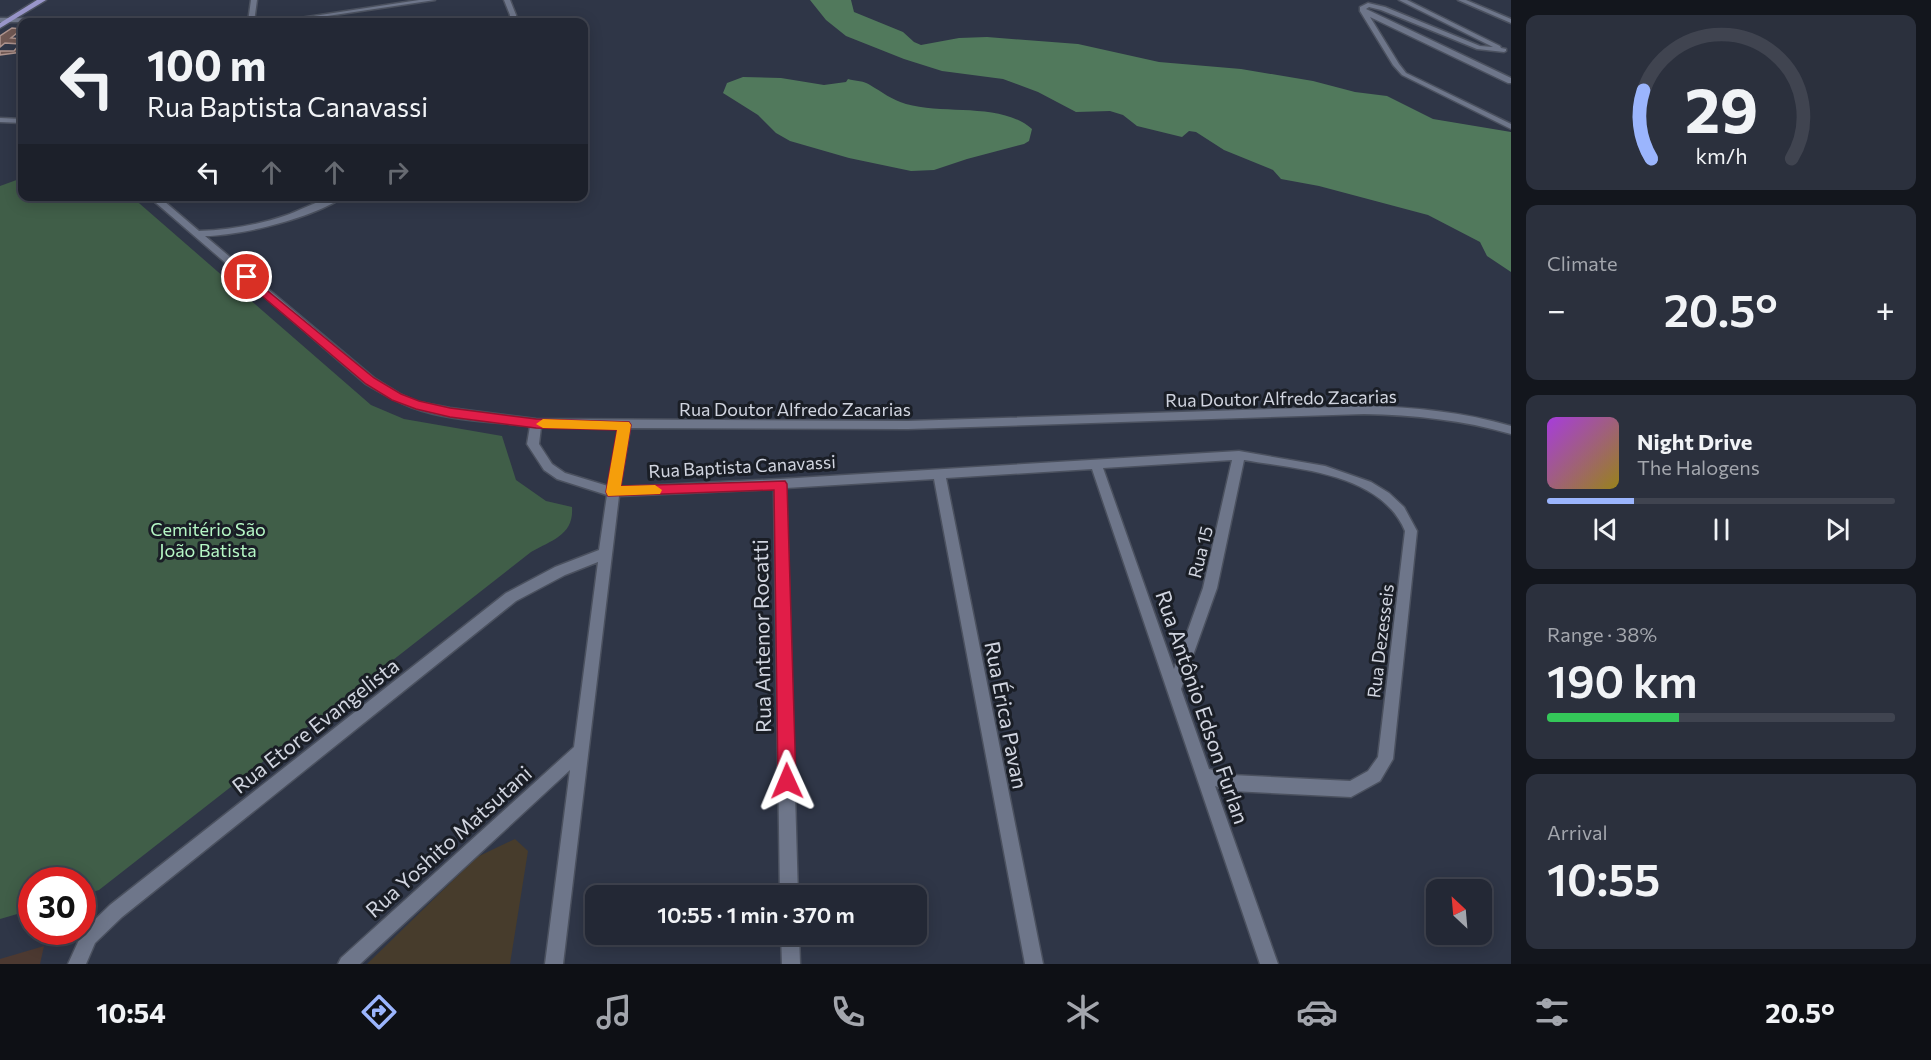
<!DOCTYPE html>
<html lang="en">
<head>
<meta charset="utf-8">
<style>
	:root { --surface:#232835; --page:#2b303d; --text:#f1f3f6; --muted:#a3a6ad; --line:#404450; --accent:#9bb5fd }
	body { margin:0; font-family:Commissioner,sans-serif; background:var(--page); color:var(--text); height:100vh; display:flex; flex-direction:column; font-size:22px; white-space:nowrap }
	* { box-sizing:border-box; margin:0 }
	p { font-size:20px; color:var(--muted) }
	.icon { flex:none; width:33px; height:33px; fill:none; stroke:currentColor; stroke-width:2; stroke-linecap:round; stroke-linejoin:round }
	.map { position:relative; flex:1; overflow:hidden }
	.panel { display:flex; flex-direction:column; gap:15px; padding:15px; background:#13161d; width:420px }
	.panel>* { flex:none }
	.guide { position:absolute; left:18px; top:18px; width:570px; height:183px; border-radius:12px; box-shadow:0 3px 15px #0003,0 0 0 2px var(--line); background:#232835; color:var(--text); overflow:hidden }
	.needle { width:39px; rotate:334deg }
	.tools { position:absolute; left:1426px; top:879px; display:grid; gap:12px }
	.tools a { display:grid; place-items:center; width:66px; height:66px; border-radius:12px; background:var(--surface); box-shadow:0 3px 15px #0003,0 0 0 2px var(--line); font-size:30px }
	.speed { position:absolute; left:18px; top:867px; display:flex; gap:12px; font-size:30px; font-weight:700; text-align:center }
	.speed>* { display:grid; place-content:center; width:78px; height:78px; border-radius:50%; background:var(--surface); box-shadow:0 3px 15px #0003,0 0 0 2px var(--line); line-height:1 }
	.speed .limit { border:9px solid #d22; background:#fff; color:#111 }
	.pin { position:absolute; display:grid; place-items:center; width:51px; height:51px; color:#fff; margin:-26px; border:3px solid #fff; border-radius:50%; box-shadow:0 2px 6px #0007 }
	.me { position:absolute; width:66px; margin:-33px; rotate:359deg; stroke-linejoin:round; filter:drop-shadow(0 0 4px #0008) }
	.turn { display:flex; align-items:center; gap:21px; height:126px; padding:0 30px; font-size:27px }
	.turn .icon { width:78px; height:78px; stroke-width:2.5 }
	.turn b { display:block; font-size:42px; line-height:51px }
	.lanes { display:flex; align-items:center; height:57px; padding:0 30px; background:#0003; justify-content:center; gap:30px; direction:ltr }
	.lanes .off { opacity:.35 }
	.big { font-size:45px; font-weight:600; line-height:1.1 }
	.panel .card { flex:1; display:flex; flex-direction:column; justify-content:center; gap:9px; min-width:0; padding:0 21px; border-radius:12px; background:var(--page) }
	.panel .dial { align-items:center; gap:0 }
	.dial svg { height:156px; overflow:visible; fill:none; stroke:var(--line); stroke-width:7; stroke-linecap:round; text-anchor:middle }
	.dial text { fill:var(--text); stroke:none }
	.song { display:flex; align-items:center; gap:18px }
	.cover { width:72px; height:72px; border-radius:9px; background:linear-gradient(135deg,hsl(280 70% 55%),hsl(50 70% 35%)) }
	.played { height:6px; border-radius:3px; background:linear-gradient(90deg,var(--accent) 25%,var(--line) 25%) }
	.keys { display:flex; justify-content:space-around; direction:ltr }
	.heat { display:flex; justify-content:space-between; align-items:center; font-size:33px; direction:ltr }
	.charge { height:9px; border-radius:4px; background:linear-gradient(90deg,#34c759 38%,var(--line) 0) }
	.trip { position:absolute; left:585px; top:885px; width:342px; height:60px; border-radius:12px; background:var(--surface); box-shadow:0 3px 15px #0003,0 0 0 2px var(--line); font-weight:600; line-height:60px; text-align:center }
	.menu { display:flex; height:96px; justify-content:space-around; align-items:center; background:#0e1015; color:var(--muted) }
	.menu .icon { width:42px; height:42px }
	.menu .current { color:var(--accent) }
	.menu b { font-size:27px; color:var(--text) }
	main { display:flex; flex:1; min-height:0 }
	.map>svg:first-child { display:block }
	.industrial { fill:#4c3931 }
	.education { fill:#473c2c }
	.green { fill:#405e48 }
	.forest { fill:#51795c }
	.building { fill:#705853; stroke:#ad938d; stroke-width:1.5 }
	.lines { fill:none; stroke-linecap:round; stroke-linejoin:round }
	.street-casing { stroke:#4b515f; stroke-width:3 }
	.primary-casing { stroke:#4b515f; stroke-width:3 }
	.street { fill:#6e768a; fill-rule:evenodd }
	.primary { fill:#9996ca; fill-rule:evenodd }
	.route { fill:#e11d48; stroke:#92132f; stroke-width:1.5 }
	.slow { fill:#f59e0b }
	.labels { text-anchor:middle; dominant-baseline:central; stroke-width:6; stroke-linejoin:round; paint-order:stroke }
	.street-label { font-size:18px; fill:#d1d5e0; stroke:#1a1e26 }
	.park-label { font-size:18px; fill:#b5f7c5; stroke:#1a1e26 }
	.near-street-label { font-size:21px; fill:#d1d5e0; stroke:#1a1e26 }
</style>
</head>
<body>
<main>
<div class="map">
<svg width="1511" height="964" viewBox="0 0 1511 964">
	<rect width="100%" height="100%" fill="#2f3647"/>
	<path class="industrial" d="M44,946L40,964H0V959Z"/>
	<path class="education" d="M515,839L528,851L510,964H367L477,857Z"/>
	<path class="green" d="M22,178V196L132,197L371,405L404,419L502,436L516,480L546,501L572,507C574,535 552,540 531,552L99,890L83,895L82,880H32L31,910L0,919V186Z"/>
	<path class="forest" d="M810,0H851L854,12L903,32L914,42L921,45L959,38L987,37L1078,44L1159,62L1241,69L1313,81L1355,92L1387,96L1433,119L1511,132V272L1487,256L1480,242L1428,215L1319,186L1281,179L1273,170L1224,150L1196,132L1189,131L1182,137L1137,126L1123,115L1110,111L1076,112L1038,92L1003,79L942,71L904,59L846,36L826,20Z
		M743,77L781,78L824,85L846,82L848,79C855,81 865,81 870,85C882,92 892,100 906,104C945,115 1001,102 1032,129L1029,141L1024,144L967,159L934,170L911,171L849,158L790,141L776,133L758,115L723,93L727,83Z"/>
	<path class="building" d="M12,28L22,29L11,38L22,39V52L0,55V51H14L20,44L5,43L0,47V36Z"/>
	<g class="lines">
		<g class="street-casing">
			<path id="street" d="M251,0H257L254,22H248Z
				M419,0H435L287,22H274Z
				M504,0H510L516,15V22H510V15Z
				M1399,0H1407L1500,46L1501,48L1506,49V51L1504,52L1477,49L1381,10L1369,7L1366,9L1511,78V83H1508L1370,17L1399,64L1406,73L1511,124V129L1402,75L1393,65L1360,11V7L1368,3L1385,7L1480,46L1493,47Z
				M1458,0H1466L1511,19V23Z
				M0,18L227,20L230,22H0Z
				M0,118L22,119V123L0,122Z
				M148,196H158L199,231C229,230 258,225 287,215C306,208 325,196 345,196C313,218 244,235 205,236L374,378L400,394L418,402L450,408L536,419L908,421L1364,406C1414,407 1463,412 1511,426V434C1463,420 1414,415 1364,414L908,429L630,428L620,487L780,479L1239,451L1325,466L1371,482L1389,493L1404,507L1417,531L1393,759L1380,781L1351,797L1232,791L1215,786L1278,964H1260L1092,469L946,478L1043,964H1025L934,479L786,488L798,896H780L774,489L619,496L563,964H545L570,770L360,964H338L341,958L574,747L598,562L565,575L516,601L122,917L95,943L86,964H68L83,931L110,905L506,593L555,567L599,550L607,495L557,479L544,470L527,444L530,426C491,421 448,421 411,407C395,401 381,393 366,384ZM541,427L619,428L608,486L565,473L552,464L539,444ZM1232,460L1203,588L1174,669L1103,468ZM1244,460C1297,469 1381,473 1405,531L1378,757L1368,771L1350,781L1232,775L1209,769L1181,689L1217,588Z
				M781,934H799L800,964H782Z"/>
		</g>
		<g class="primary-casing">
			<path id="primary" d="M37,0H46L0,28V23Z"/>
		</g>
		<use href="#street" class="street"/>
		<use href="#primary" class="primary"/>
	</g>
	<path class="route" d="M247,274L374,378L401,394L419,401L450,408L536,419L629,422L631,425L621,486L785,481L787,484L796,781L793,788L787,790L780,788L778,781L774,490L608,496L606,492L617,430L536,428L450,417L416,409L392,400L366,384L243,280V275Z"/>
	<path class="slow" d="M543,419L629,422L631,425L621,486L655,485L662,490L660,494L608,496L606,492L617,430L543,428L536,424Z"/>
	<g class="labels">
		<g class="street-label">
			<text transform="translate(1281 398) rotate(-1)">Rua Doutor Alfredo Zacarias</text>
			<text x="795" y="409">Rua Doutor Alfredo Zacarias</text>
			<text transform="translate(742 466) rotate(-3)">Rua Baptista Canavassi</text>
			<text transform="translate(1200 552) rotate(-76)">Rua 15</text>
			<text transform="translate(1380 641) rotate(-83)">Rua Dezesseis</text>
		</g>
		<g class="park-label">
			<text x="208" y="529">Cemitério São<tspan x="208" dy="21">João Batista</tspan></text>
		</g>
		<g class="near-street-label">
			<text transform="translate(761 636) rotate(-91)">Rua Antenor Rocatti</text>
			<text transform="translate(1203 707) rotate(71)">Rua Antônio Edson Furlan</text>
			<text transform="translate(1007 715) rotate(79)">Rua Érica Pavan</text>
			<text transform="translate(315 725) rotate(-38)">Rua Etore Evangelista</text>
			<text transform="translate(448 841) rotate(-42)">Rua Yoshito Matsutani</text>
		</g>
	</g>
</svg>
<div class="tools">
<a><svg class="needle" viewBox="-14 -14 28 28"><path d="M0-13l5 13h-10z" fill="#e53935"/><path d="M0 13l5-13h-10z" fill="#a3a6ad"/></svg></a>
</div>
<div class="speed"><div class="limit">30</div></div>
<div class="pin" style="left:247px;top:277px;background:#d93025"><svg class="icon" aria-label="arrive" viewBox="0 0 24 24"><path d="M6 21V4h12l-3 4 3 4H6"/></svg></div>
<svg class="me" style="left:787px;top:781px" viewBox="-20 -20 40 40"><path d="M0-17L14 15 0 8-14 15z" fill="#e11d48" stroke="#fff" stroke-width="4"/></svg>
<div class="trip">10:55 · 1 min · 370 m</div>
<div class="guide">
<div class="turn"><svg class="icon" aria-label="left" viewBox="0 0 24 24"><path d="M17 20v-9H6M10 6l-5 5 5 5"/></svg><div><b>100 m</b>Rua Baptista Canavassi</div></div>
<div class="lanes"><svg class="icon" aria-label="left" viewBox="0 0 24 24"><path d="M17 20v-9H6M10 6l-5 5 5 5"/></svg><svg class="icon off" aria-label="ahead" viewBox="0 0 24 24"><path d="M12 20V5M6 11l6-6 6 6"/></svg><svg class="icon off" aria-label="ahead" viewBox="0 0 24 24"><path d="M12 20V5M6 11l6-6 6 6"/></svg><svg class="icon off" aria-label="right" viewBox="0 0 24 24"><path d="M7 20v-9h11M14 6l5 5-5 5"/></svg></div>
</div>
</div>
<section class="panel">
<div class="card dial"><svg viewBox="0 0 100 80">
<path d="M14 69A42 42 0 1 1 86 69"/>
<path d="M14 69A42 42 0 0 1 10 34" stroke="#9bb5fd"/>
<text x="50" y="56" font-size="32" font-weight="700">29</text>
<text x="50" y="72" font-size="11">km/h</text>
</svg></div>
<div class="card"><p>Climate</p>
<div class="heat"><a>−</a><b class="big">20.5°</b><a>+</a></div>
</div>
<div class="card">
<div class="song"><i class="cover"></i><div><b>Night Drive</b><p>The Halogens</p></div></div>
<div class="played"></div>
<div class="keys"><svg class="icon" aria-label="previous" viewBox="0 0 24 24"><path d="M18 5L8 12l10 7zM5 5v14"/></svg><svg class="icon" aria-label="pause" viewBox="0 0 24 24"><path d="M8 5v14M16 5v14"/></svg><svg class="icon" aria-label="next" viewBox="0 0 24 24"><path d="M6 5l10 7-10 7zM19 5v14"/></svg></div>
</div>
<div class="card"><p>Range · 38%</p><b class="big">190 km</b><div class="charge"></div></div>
<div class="card"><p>Arrival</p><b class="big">10:55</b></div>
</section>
</main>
<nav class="menu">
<b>10:54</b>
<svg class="icon current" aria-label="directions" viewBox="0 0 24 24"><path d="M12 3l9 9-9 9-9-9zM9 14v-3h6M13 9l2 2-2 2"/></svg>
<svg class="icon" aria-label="music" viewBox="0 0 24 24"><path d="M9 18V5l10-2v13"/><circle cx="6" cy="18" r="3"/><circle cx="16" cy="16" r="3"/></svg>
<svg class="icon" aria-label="phone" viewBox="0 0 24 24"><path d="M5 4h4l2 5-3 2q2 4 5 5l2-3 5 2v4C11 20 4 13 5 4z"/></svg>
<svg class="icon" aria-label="climate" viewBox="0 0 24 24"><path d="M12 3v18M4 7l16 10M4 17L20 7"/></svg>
<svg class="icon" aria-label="car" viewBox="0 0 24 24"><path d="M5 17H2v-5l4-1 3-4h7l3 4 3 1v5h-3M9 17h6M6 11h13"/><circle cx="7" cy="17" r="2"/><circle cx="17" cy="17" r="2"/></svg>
<svg class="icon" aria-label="filters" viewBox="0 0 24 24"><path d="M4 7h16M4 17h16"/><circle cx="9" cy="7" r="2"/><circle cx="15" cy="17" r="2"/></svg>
<b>20.5°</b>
</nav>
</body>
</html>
